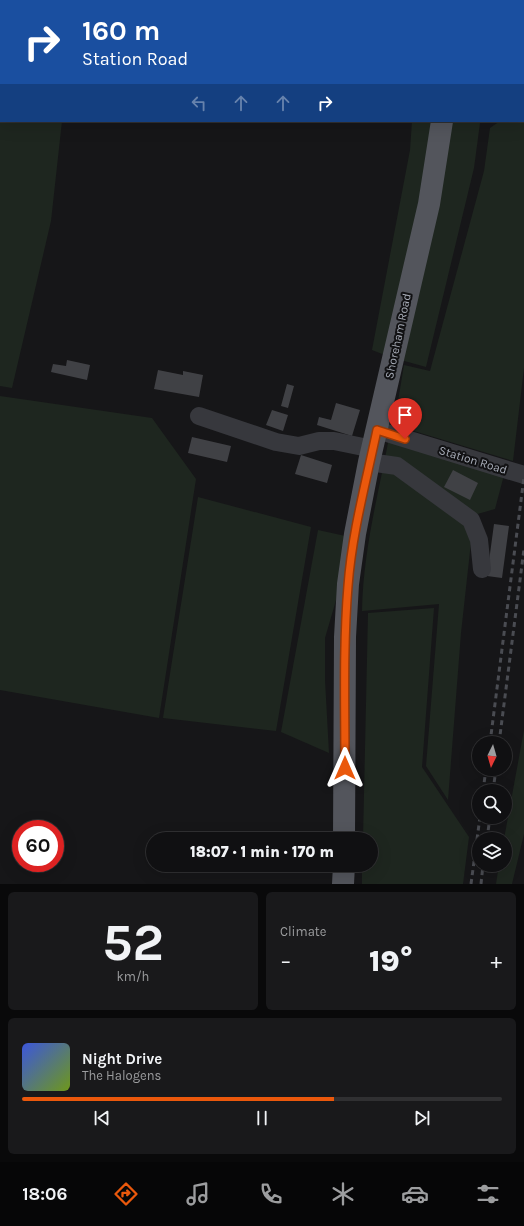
<!DOCTYPE html>
<html lang="en">
<head>
<meta charset="utf-8">
<style>
	:root { --surface:#101012; --page:#19191b; --text:#f1f3f6; --muted:#9c9d9f; --line:#303032; --accent:#ea580c }
	body { margin:0; font-family:Karla,sans-serif; background:var(--page); color:var(--text); height:100vh; display:flex; flex-direction:column; font-size:15px; white-space:nowrap }
	* { box-sizing:border-box; margin:0 }
	p { font-size:13px; color:var(--muted) }
	.icon { flex:none; width:22px; height:22px; fill:none; stroke:currentColor; stroke-width:2; stroke-linecap:round; stroke-linejoin:round }
	.map { position:relative; height:884px; overflow:hidden }
	.sheet { display:flex; flex-direction:column; gap:8px; padding:8px; background:#09090a; flex:1 }
	.sheet>* { flex:none }
	.top-card { position:absolute; left:0px; top:0px; width:524px; height:122px; box-shadow:0 4px 16px #0002,0 0 0 1px var(--line); background:#1a4fa0; color:#fff; overflow:hidden }
	.needle { width:26px; rotate:185deg }
	.controls { position:absolute; left:472px; top:736px; display:grid; gap:8px }
	.controls a { display:grid; place-items:center; width:40px; height:40px; border-radius:50%; background:var(--surface); box-shadow:0 4px 16px #0002,0 0 0 1px var(--line); font-size:20px }
	.speed { position:absolute; left:12px; top:820px; display:flex; gap:8px; font-size:20px; font-weight:700; text-align:center }
	.speed>* { display:grid; place-content:center; width:52px; height:52px; border-radius:50%; background:var(--surface); box-shadow:0 4px 16px #0002,0 0 0 1px var(--line); line-height:1 }
	.speed .limit { border:6px solid #d22; background:#fff; color:#111 }
	.pin { position:absolute; display:grid; place-items:center; width:34px; height:34px; color:#fff; margin:-41px -17px; border-radius:50% 50% 50% 0; rotate:-45deg; box-shadow:0 0 4px #0007 }
	.pin .icon { rotate:45deg }
	.me { position:absolute; width:44px; margin:-22px; rotate:0deg; stroke-linejoin:round; filter:drop-shadow(0 0 3px #0008) }
	.turn { display:flex; align-items:center; gap:14px; height:84px; padding:0 16px; font-size:18px }
	.turn .icon { width:52px; height:52px; stroke-width:2.5 }
	.turn b { display:block; font-size:28px; line-height:34px }
	.lanes { display:flex; align-items:center; height:38px; padding:0 16px; background:#0003; justify-content:center; gap:20px; direction:ltr }
	.lanes .off { opacity:.35 }
	.big { font-size:30px; font-weight:800; line-height:1.1 }
	.sheet .tile { flex:1; display:flex; flex-direction:column; justify-content:center; gap:6px; min-width:0; padding:0 14px; border-radius:6px; background:var(--page) }
	.sheet .dial { align-items:center; gap:0 }
	.dial b { font-size:52px; line-height:1 }
	.song { display:flex; align-items:center; gap:12px }
	.cover { width:48px; height:48px; border-radius:6px; background:linear-gradient(135deg,hsl(230 70% 55%),hsl(80 70% 35%)) }
	.played { height:4px; border-radius:2px; background:linear-gradient(90deg,var(--accent) 65%,var(--line) 65%) }
	.keys { display:flex; justify-content:space-around; direction:ltr }
	.heat { display:flex; justify-content:space-between; align-items:center; font-size:22px; direction:ltr }
	.sheet .tiles { flex:1; display:grid; gap:8px; grid-template-columns:1fr 1fr }
	.tile:last-child { grid-column:span 2 }
	.trip { position:absolute; left:146px; top:832px; width:232px; height:40px; border-radius:20px; background:var(--surface); box-shadow:0 4px 16px #0002,0 0 0 1px var(--line); font-weight:800; line-height:40px; text-align:center }
	.menu { display:flex; height:64px; justify-content:space-around; align-items:center; background:#060607; color:var(--muted) }
	.menu .icon { width:28px; height:28px }
	.menu .current { color:var(--accent) }
	.menu b { font-size:18px; color:var(--text) }
	.map>svg:first-child { display:block }
	.green { fill:#1e261f }
	.building { fill:#404145 }
	.lines { fill:none; stroke-linecap:round; stroke-linejoin:round }
	.minor { stroke:#37383d; stroke-width:18 }
	.major { stroke:#53555c; stroke-width:22 }
	.rail { stroke:#4a4c52; stroke-width:3; stroke-dasharray:5 4; stroke-linecap:butt }
	.route-casing { stroke:#983908; stroke-width:10 }
	.route { stroke:#ea580c; stroke-width:7 }
	.labels { text-anchor:middle; dominant-baseline:central; stroke-width:4; stroke-linejoin:round; paint-order:stroke }
	.street-label { font-size:12px; fill:#a8adb8; stroke:#111113 }
</style>
</head>
<body>
<div class="map">
<svg width="524" height="884" viewBox="0 0 524 884">
	<rect width="100%" height="100%" fill="#161618"/>
	<path class="green" d="M0,0H76L1,1V121H62L51,221L12,388L0,386Z
		M422,0H524V89L523,90V1Z
		M524,104V368L513,461L394,425L404,365L430,371L484,171L490,128L500,121H523Z
		M412,121H483L480,123L474,168L426,367L390,357L372,350L410,150Z
		M0,396L152,418L196,479L159,718L0,690Z
		M389,438L504,475L495,509L474,515L461,633L448,800L426,766L439,604L362,611C363,552 378,495 389,438Z
		M198,497L311,527L276,731L163,718Z
		M318,530L350,537L341,583L325,638V680L329,753L281,732Z
		M434,608L422,767L469,837L463,884H362V865H371V839H363L368,613Z
		M524,730V834L512,884H496L499,865H505L504,839Z"/>
	<path class="building" d="M67,360L90,365L87,380L51,372L53,364L66,366Z
		M158,370L183,375V371L203,375L199,397L154,389Z
		M287,384L294,386L288,408L281,406Z
		M336,403L360,410L352,436L317,425L319,417L331,420Z
		M272,410L288,415L283,431L266,425Z
		M192,437L231,446L227,462L188,453Z
		M301,455L332,465L327,483L295,474Z
		M453,470L478,483L470,500L444,487Z
		M494,524L509,526L502,578L487,576Z"/>
	<g class="lines">
		<path class="minor" d="M199,416L276,442L299,446L319,441H334L373,449
			M377,430L524,475
			M369,462L397,466L471,520L479,540L482,569"/>
		<path class="major" d="M461,1L462,0
			M344,839L345,637L348,584L355,534L369,462L429,204L442,121
			M343,884L344,865"/>
		<path class="rail" d="M490,743L524,477
			M499,743L524,549
			M483,791L486,769
			M493,791L496,769
			M487,839L490,817
			M471,884L480,817
			M481,884L483,865"/>
	</g>
	<g class="lines">
		<g class="route-casing">
			<path id="route" d="M345,768C345,707 343,646 348,586C352,533 366,482 377,430L405,439"/>
		</g>
		<use href="#route" class="route"/>
	</g>
	<g class="labels">
		<g class="street-label">
			<text transform="translate(398 336) rotate(-78)">Shoreham Road</text>
			<text transform="translate(473 460) rotate(17)">Station Road</text>
		</g>
	</g>
</svg>
<div class="controls">
<a><svg class="needle" viewBox="-14 -14 28 28"><path d="M0-13l5 13h-10z" fill="#e53935"/><path d="M0 13l5-13h-10z" fill="#9c9d9f"/></svg></a>
<a><svg class="icon" aria-label="search" viewBox="0 0 24 24"><circle cx="10" cy="10" r="6"/><path d="M15 15l6 6"/></svg></a>
<a><svg class="icon" aria-label="layers" viewBox="0 0 24 24"><path d="M12 4l9 5-9 5-9-5zM3 14l9 5 9-5"/></svg></a>
</div>
<div class="speed"><div class="limit">60</div></div>
<div class="pin" style="left:405px;top:439px;background:#d93025"><svg class="icon" aria-label="arrive" viewBox="0 0 24 24"><path d="M6 21V4h12l-3 4 3 4H6"/></svg></div>
<svg class="me" style="left:345px;top:768px" viewBox="-20 -20 40 40"><path d="M0-17L14 15 0 8-14 15z" fill="#ea580c" stroke="#fff" stroke-width="4"/></svg>
<div class="trip">18:07 · 1 min · 170 m</div>
<div class="top-card">
<div class="turn"><svg class="icon" aria-label="right" viewBox="0 0 24 24"><path d="M7 20v-9h11M14 6l5 5-5 5"/></svg><div><b>160 m</b>Station Road</div></div>
<div class="lanes"><svg class="icon off" aria-label="left" viewBox="0 0 24 24"><path d="M17 20v-9H6M10 6l-5 5 5 5"/></svg><svg class="icon off" aria-label="ahead" viewBox="0 0 24 24"><path d="M12 20V5M6 11l6-6 6 6"/></svg><svg class="icon off" aria-label="ahead" viewBox="0 0 24 24"><path d="M12 20V5M6 11l6-6 6 6"/></svg><svg class="icon" aria-label="right" viewBox="0 0 24 24"><path d="M7 20v-9h11M14 6l5 5-5 5"/></svg></div>
</div>
</div>
<section class="sheet">
<div class="tiles">
<div class="tile dial"><b>52</b><p>km/h</p></div>
<div class="tile"><p>Climate</p>
<div class="heat"><a>−</a><b class="big">19°</b><a>+</a></div>
</div>
<div class="tile">
<div class="song"><i class="cover"></i><div><b>Night Drive</b><p>The Halogens</p></div></div>
<div class="played"></div>
<div class="keys"><svg class="icon" aria-label="previous" viewBox="0 0 24 24"><path d="M18 5L8 12l10 7zM5 5v14"/></svg><svg class="icon" aria-label="pause" viewBox="0 0 24 24"><path d="M8 5v14M16 5v14"/></svg><svg class="icon" aria-label="next" viewBox="0 0 24 24"><path d="M6 5l10 7-10 7zM19 5v14"/></svg></div>
</div>
</div>
</section>
<nav class="menu">
<b>18:06</b>
<svg class="icon current" aria-label="directions" viewBox="0 0 24 24"><path d="M12 3l9 9-9 9-9-9zM9 14v-3h6M13 9l2 2-2 2"/></svg>
<svg class="icon" aria-label="music" viewBox="0 0 24 24"><path d="M9 18V5l10-2v13"/><circle cx="6" cy="18" r="3"/><circle cx="16" cy="16" r="3"/></svg>
<svg class="icon" aria-label="phone" viewBox="0 0 24 24"><path d="M5 4h4l2 5-3 2q2 4 5 5l2-3 5 2v4C11 20 4 13 5 4z"/></svg>
<svg class="icon" aria-label="climate" viewBox="0 0 24 24"><path d="M12 3v18M4 7l16 10M4 17L20 7"/></svg>
<svg class="icon" aria-label="car" viewBox="0 0 24 24"><path d="M5 17H2v-5l4-1 3-4h7l3 4 3 1v5h-3M9 17h6M6 11h13"/><circle cx="7" cy="17" r="2"/><circle cx="17" cy="17" r="2"/></svg>
<svg class="icon" aria-label="filters" viewBox="0 0 24 24"><path d="M4 7h16M4 17h16"/><circle cx="9" cy="7" r="2"/><circle cx="15" cy="17" r="2"/></svg>
</nav>
</body>
</html>
